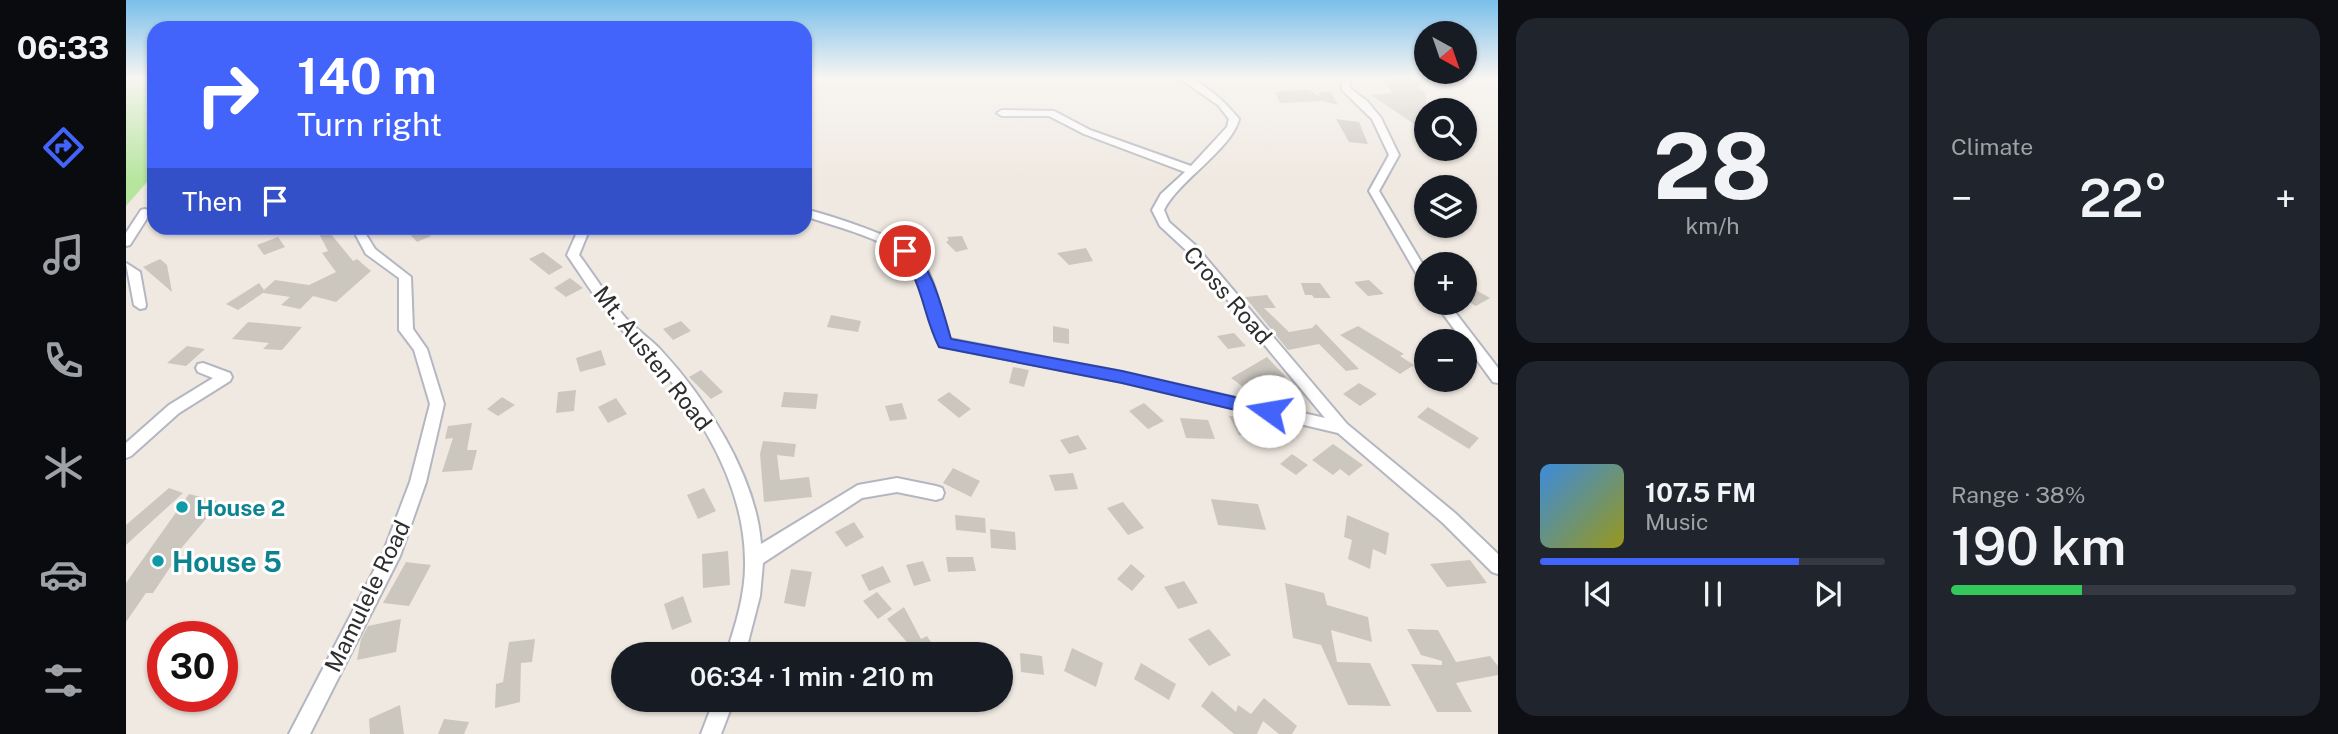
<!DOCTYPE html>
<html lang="en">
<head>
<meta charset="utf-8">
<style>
	:root { --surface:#171b24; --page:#20242c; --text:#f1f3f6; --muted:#9ea1a6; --line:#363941; --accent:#4264fb }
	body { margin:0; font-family:"Public Sans",sans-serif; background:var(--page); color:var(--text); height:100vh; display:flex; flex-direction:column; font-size:26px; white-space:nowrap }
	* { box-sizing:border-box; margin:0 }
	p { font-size:23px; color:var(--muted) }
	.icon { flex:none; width:38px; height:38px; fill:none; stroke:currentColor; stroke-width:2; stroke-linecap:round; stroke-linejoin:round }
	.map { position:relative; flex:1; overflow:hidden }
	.side { display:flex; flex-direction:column; gap:18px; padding:18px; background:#0d0f14; width:840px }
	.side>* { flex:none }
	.top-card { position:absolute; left:21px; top:21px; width:665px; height:214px; border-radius:21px; box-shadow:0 2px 5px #0004; background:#4264fb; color:#fff; overflow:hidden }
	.needle { width:46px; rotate:140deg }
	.fabs { position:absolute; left:1288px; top:21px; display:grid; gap:14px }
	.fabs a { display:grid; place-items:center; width:63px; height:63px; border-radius:50%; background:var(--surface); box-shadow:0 2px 5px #0004; font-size:35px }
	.speed { position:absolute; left:21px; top:621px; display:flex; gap:14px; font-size:35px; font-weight:700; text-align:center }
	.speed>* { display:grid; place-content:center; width:91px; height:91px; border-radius:50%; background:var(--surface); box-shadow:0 2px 5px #0004; line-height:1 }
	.speed .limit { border:10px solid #d22; background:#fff; color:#111 }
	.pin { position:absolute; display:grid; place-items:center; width:60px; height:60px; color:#fff; margin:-30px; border:4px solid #fff; border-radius:50%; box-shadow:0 2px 7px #0007 }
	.me { position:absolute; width:77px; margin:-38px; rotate:283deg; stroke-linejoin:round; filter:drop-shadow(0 0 5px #0008) }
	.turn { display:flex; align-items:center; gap:24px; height:147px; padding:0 35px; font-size:32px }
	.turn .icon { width:91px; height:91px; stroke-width:2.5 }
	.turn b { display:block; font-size:49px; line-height:60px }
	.then { display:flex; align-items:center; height:66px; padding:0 35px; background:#0003; gap:14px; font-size:26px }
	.big { font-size:52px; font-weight:600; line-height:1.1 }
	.side .tile { flex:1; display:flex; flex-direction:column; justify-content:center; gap:10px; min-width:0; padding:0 24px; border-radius:21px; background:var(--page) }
	.side .dial { align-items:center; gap:0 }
	.dial b { font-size:91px; line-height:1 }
	.song { display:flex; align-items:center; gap:21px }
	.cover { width:84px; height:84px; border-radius:10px; background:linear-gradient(135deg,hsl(210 70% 55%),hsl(60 70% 35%)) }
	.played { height:7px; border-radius:4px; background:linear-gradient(90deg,var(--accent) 75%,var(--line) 75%) }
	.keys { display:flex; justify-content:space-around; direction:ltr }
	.heat { display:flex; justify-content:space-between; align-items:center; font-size:38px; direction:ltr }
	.charge { height:10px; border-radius:5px; background:linear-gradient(90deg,#34c759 38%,var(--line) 0) }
	.side .tiles { flex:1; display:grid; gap:18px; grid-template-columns:repeat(2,1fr) }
	.trip { position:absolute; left:485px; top:642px; width:402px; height:70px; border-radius:35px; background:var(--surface); box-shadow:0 2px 5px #0004; font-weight:600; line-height:70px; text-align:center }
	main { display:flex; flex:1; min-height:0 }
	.menu { display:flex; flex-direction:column; width:126px; justify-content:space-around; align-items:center; background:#090b0e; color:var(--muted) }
	.menu .icon { width:49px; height:49px }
	.menu .selected { color:var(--accent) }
	.menu b { font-size:32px; color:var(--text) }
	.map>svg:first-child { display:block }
	.green { fill:#b6e59e }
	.building { fill:#cbc7bf }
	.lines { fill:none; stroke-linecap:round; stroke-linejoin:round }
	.street-casing { stroke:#b4b7c1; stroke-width:4 }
	.path { stroke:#c9c9c9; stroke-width:2; stroke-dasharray:3.5 2.5; stroke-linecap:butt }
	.street { fill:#fff; fill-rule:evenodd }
	.route { fill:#4264fb; stroke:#2b41a3; stroke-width:2 }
	.culture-dot { fill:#0f9aa8; stroke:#fff; stroke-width:2.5 }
	.labels { text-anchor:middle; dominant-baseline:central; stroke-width:6; stroke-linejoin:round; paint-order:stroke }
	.street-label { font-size:23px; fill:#2e2e2e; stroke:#fff }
	.culture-label { font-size:23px; font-weight:bold; fill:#0d838f; stroke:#fff; text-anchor:start }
	.near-culture-label { font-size:28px; font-weight:bold; fill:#0d838f; stroke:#fff; text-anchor:start }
</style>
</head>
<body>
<main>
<nav class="menu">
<b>06:33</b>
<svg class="icon selected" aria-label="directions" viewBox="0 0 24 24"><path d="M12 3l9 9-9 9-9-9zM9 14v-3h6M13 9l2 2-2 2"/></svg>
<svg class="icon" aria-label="music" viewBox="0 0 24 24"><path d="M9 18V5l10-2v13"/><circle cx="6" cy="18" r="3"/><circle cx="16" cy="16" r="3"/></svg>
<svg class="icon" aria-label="phone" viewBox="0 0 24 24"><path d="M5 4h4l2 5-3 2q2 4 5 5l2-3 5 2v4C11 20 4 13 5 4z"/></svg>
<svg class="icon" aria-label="climate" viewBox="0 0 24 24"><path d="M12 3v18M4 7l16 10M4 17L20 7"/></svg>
<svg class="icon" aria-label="car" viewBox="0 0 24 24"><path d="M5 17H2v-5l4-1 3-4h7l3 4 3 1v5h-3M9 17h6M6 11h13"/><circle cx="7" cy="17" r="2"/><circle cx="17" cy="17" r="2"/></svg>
<svg class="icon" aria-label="filters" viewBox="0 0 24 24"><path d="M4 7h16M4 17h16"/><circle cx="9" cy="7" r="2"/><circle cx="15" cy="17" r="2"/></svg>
</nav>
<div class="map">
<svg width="1372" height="734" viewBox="0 0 1372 734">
	<rect width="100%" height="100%" fill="#efe9e1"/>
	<path class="green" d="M0,78H28V174L0,206Z"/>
	<path class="building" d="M1258,78H1310L1291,87L1300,93V132L1245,95L1266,93Z
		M1182,89L1194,97L1192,93L1205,91L1212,105L1196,101L1154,103L1149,92Z
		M1210,119L1233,122L1242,144L1223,142Z
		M190,228H200L227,261L231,259L245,271L210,302L187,296L174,309L155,305L164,297L137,293L112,310L100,304L133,283L138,290L149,280L183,285L210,272L196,253L202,251Z
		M278,228H298L305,236L291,242Z
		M836,236L842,249L830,252L820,242L823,240L821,237Z
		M152,237L159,247L138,255L131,245Z
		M960,248L967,261L943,265L931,253Z
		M417,252L437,267L423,275L403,259Z
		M34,259L41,265L46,292L17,267Z
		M444,278L457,288L440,297L428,288Z
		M1243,280L1258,294L1242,296L1228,282Z
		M1175,283H1194L1205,298H1188L1186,295H1179Z
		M1348,289L1364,298L1350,306L1339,300V294Z
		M1141,295L1150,308H1138L1163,332L1186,328L1190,324L1233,369L1220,371L1193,344L1162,350L1119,297Z
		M705,315L735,321L732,332L701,327Z
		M555,321L565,331L547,340L537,329Z
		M122,322L176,327L156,350L137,349L143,343L106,339Z
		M927,326L943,329V344L927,342Z
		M1232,326L1278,354L1274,356L1288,365L1274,374L1214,335Z
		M1108,333L1120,346L1102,349L1091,336Z
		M61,346L79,349L60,366L41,363Z
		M475,350L480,365L454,372L450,358Z
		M1141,357L1160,377L1140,381L1123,391L1105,378Z
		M887,367L903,370L898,387L883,383Z
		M575,370L597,392L585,399L563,377Z
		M1233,383L1251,394L1234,406L1217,394Z
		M450,390L448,411L430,413L432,392Z
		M658,392L692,394L690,409L655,407Z
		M823,392L845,409L833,418L811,400Z
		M376,397L389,405L372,416L361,409Z
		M490,398L501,414L482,423L472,407Z
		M776,403L781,419L764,421L759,406Z
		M1018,403L1038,421L1022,429L1003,411Z
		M1302,407L1353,438L1343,449L1291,417Z
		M1103,416L1133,417L1142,435H1113Z
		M1054,418L1082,420L1089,439L1060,438Z
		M346,423L341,450H351L346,470L316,472L327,438L319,439L322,426Z
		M952,435L961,449L943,454L934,440Z
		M637,441L670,444L668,457L651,455L654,480L683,477L686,497L638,502L634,454Z
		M1207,444L1237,465L1223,476L1214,469L1207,475L1186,460Z
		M1166,454L1182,465L1170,475L1154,464Z
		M827,468L854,481L845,497L817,483Z
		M947,473L952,489L929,491L923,475Z
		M43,488L57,493L0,545V525Z
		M578,488L590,511L572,519L561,495Z
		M63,494L94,502L53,551H55L27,593H20L0,622V583Z
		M1085,499L1132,504L1140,530L1092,525Z
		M997,502L1018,528L1002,535L981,508Z
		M829,515L859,518L860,533L830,530Z
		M1221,515L1263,533L1260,555L1247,549L1244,569L1222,559L1226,540L1218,537Z
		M728,522L738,537L720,547L709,532Z
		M864,529L889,532L890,550L865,548Z
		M602,551L604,585L577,588L576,554Z
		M820,557H847L850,571L822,572Z
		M1344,560L1361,583L1321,587L1304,564Z
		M797,561L805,581L788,586L780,565Z
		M280,562L305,565L283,606L257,603Z
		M1005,564L1019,576L1006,591L991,579Z
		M757,566L765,582L743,591L735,575Z
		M665,569L686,572L679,607L658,603Z
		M1058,581L1072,603L1052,609L1038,587Z
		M1159,583L1198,593L1201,605L1242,617L1246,642L1205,630L1211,662L1244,663L1265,706L1222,705L1195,645L1167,638Z
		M751,592L766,609L752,619L737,601Z
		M557,596L566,622L546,630L538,604Z
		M778,607L795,639L801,636L813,654H791L761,619Z
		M275,619L270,652L231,660L235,639L242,626Z
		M1083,629L1105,655L1083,666L1062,639Z
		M1281,629L1312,630L1330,662L1364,656L1372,666V675L1330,683L1346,712H1311L1285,664L1316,665V661L1295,655Z
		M409,639L406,662L395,663L394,702L369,708L370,684L377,682L383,642Z
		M946,648L977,663L970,687L938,671Z
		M894,653L916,656L918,675L895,672Z
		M1015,663L1050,684L1043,700L1008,679Z
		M1086,691L1110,712L1112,705L1125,714L1138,698L1171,726L1166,734H1153L1137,721L1131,734H1108L1075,706Z
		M274,705L278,734H244L243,719Z
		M318,719L343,722L338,734H312Z"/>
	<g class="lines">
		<g class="street-casing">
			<path id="street" d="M1053,78C1076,78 1099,102 1113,119C1106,149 1052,181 1038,210L1043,222L1069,245L1221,424L1329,513L1372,554V574L1366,572L1317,523L1212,433L996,382L814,346L784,262C757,237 713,228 679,216V209C705,216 778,238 794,258C811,280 814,314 824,339L996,372L1199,418L1061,251L1034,226L1026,210L1035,194L1059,172L958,134L923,116H876L871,113L876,110L928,111L964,130L1065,166L1101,127L1103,119L1092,105Z
				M1215,78H1223L1225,89L1241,101L1255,118L1273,155L1253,191L1300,270V284L1294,280L1243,191L1263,155L1246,119L1216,90Z
				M19,209L25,212L4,245L0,246V233L15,210Z
				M226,228H236L249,249L285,277L287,329L301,349L318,404L300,482L274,556L184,734H163L257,553L284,482L304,404L288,350L273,330V278L240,254Z
				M453,228H464L453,255C468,275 481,296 497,315C508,328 522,337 533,348C579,397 630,475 635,544L732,485L771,478L810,486L816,488L818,493L816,498L810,500L771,492L736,498L637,563L634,596L619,654H600C610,624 620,592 619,560C618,484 574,413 525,357C514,345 501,336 490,324C472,303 457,278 441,255Z
				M0,263L14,272L20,305L19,308L14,309L8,305Z
				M1309,303H1322L1372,368V383L1367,382Z
				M77,363L104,373L106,377L104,381L53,413L5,456L0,458V443L43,405L87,378L72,372L70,368L72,364Z
				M588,700H608L595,734H575Z"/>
		</g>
		<path class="path" d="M23,203L28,193"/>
		<use href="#street" class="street"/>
	</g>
	<linearGradient id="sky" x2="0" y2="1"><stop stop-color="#7abfeb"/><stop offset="0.43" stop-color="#f8f5f2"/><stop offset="1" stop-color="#f8f5f2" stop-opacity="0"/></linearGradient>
	<rect width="1372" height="181" fill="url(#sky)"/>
	<path class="route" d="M779,247C804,255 818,315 825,339L996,371L1143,405L1149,406L1151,411L1149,416L1143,418L996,383L813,347C796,314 798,283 772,251Z"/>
	<g class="culture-dot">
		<circle cx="56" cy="507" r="7"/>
		<circle cx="32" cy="561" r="7"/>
	</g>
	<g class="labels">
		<g class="street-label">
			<text transform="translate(1102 295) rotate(49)">Cross Road</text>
			<text transform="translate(527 358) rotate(52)">Mt. Austen Road</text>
			<text transform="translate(241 596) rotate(-64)">Mamulele Road</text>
		</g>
		<g class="culture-label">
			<text x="70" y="507">House 2</text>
		</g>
		<g class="near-culture-label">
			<text x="46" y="561">House 5</text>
		</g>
	</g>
</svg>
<div class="fabs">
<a><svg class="needle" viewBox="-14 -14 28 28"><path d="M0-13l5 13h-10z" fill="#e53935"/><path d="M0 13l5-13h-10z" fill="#9ea1a6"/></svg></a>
<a><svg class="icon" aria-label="search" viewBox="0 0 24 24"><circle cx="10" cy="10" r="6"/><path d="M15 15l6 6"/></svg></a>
<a><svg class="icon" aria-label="layers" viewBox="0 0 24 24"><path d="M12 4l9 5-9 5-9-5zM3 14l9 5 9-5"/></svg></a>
<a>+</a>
<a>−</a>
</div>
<div class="speed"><div class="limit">30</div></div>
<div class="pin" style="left:779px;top:251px;background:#d93025"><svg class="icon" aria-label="arrive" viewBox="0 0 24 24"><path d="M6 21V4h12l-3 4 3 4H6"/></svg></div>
<svg class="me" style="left:1143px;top:411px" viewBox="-20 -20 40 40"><circle r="19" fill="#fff"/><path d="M0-13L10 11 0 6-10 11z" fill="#4264fb"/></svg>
<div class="trip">06:34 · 1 min · 210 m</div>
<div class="top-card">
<div class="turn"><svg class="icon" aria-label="right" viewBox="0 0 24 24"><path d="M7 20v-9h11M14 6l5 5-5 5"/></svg><div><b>140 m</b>Turn right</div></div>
<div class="then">Then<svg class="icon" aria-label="arrive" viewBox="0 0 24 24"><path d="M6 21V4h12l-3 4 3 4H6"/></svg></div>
</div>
</div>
<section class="side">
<div class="tiles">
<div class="tile dial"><b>28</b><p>km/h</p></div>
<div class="tile"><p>Climate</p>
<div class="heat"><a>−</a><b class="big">22°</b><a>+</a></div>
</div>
<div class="tile">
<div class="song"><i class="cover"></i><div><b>107.5 FM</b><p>Music</p></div></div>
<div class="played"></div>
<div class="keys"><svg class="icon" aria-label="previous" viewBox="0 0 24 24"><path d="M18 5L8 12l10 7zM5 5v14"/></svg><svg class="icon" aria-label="pause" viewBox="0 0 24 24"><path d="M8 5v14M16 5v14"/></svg><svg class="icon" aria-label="next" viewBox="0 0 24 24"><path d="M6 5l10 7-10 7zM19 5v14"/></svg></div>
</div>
<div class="tile"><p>Range · 38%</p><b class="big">190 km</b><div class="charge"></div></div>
</div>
</section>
</main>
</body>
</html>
